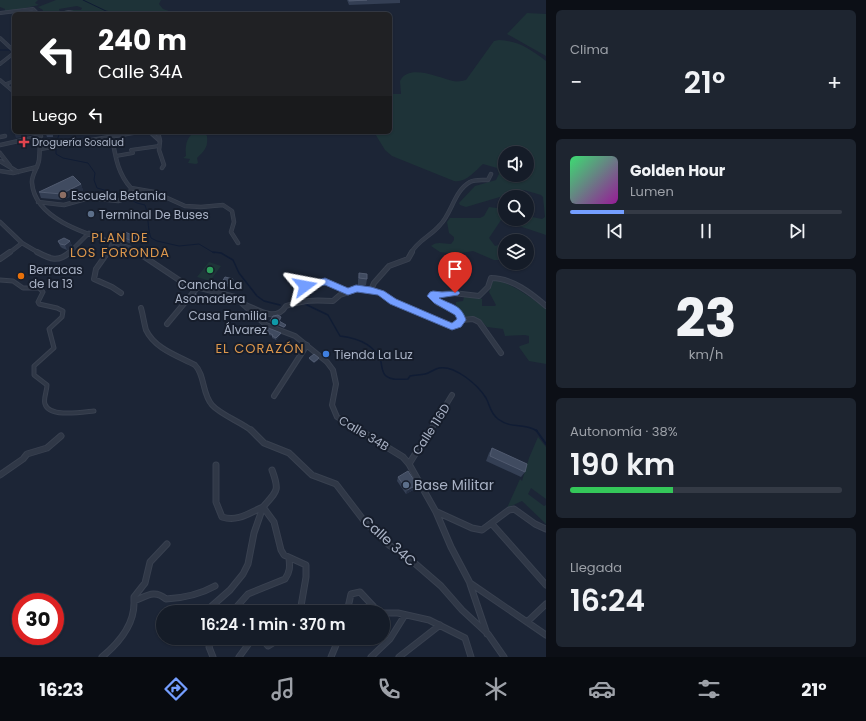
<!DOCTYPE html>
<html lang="es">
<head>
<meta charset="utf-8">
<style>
	:root { --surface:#151c28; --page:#1e2530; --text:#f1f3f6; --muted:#9da1a8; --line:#343a45; --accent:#749eff }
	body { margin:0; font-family:Poppins,sans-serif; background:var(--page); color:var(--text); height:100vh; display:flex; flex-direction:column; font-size:15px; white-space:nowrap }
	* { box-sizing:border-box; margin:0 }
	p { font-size:13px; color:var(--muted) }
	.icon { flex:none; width:22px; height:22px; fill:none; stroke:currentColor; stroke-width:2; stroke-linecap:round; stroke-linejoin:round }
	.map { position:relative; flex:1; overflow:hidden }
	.panel { display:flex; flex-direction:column; gap:10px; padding:10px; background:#0c0f16; width:320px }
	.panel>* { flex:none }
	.top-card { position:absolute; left:12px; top:12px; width:380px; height:122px; border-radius:6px; box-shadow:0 1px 3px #0004,0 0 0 1px var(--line); background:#202124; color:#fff; overflow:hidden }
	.tools { position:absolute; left:498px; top:146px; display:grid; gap:8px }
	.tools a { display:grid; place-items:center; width:36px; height:36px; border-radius:50%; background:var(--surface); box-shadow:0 1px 3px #0004,0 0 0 1px var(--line); font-size:20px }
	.speed { position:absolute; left:12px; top:593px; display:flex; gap:8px; font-size:20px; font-weight:700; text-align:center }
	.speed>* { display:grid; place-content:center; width:52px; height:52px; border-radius:50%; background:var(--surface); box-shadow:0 1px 3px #0004,0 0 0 1px var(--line); line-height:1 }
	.speed .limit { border:6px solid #d22; background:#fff; color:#111 }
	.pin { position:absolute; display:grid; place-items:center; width:34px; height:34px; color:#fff; margin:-41px -17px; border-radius:50% 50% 50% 0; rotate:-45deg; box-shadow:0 0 4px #0007 }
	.pin .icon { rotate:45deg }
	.me { position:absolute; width:44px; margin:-22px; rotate:77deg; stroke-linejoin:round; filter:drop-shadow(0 0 3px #0008) }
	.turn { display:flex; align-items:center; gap:14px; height:84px; padding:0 20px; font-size:18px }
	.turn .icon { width:52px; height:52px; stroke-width:2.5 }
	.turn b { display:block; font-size:28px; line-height:34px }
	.then { display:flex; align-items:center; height:38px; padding:0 20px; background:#0003; gap:8px; font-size:15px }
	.big { font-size:30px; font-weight:600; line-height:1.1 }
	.panel .widget { flex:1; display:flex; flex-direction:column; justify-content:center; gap:6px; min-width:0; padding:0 14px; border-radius:6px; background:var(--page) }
	.panel .dial { align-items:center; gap:0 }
	.dial b { font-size:52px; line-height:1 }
	.song { display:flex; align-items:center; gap:12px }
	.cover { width:48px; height:48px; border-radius:6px; background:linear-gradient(135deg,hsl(140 70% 55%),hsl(300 70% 35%)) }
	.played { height:4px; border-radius:2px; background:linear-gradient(90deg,var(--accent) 20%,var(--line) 20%) }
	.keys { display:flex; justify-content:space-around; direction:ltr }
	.heat { display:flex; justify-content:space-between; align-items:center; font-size:22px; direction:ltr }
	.charge { height:6px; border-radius:3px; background:linear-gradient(90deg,#34c759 38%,var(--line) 0) }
	.trip { position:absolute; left:156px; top:605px; width:234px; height:40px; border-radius:20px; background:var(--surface); box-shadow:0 1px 3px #0004,0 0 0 1px var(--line); font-weight:600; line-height:40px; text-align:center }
	.dock { display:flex; height:64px; justify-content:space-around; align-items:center; background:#080b10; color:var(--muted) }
	.dock .icon { width:28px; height:28px }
	.dock .on { color:var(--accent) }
	.dock b { font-size:18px; color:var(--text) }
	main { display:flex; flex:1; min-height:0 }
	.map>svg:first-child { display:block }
	.green { fill:#1e3338; fill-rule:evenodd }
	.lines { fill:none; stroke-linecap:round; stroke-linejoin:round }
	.stream-far2 { stroke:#101c34; stroke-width:1 }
	.stream-far1 { stroke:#101c34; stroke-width:1.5 }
	.stream { stroke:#101c34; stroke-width:2 }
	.pedestrian-far1-casing { stroke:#394150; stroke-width:4 }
	.pedestrian-casing { stroke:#394150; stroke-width:5 }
	.minor-far3-casing { stroke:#394150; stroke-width:4 }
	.minor-far2-casing { stroke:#394150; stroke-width:4.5 }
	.minor-far1-casing { stroke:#394150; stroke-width:6 }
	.minor-casing { stroke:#394150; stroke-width:7 }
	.pedestrian-far1 { stroke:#303847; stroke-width:2.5 }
	.pedestrian { stroke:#303847; stroke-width:3 }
	.minor-far3 { stroke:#303847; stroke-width:2.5 }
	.minor-far2 { stroke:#303847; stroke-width:3 }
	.minor-far1 { stroke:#303847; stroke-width:4 }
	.minor { stroke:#303847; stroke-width:5 }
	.wall { fill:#343f54 }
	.shaded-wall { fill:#252f43 }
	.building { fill:#404b60; stroke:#515b70 }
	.route { fill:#749eff; stroke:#4b67a6 }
	.health-dot { fill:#e0444e; stroke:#161d2b; stroke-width:1.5 }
	.education-dot { fill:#8d6e63; stroke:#161d2b; stroke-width:1.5 }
	.service-dot { fill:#5c6f8a; stroke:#161d2b; stroke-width:1.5 }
	.leisure-dot { fill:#2e9e5b; stroke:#161d2b; stroke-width:1.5 }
	.food-dot { fill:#e8710a; stroke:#161d2b; stroke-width:1.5 }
	.culture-dot { fill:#0f9aa8; stroke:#161d2b; stroke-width:1.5 }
	.shop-dot { fill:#3f7fe0; stroke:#161d2b; stroke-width:1.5 }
	.labels { text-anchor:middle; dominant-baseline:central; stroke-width:4; stroke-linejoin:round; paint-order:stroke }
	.far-poi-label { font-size:10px; fill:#a9b2c5; stroke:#161d2b; text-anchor:start }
	.poi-label { font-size:12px; fill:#a9b2c5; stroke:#161d2b; text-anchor:start }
	.street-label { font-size:12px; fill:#a9b2c5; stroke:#161d2b }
	.neighbourhood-label { font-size:13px; letter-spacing:1px; fill:#dd974c; stroke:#161d2b }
	.near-poi-label { font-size:14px; fill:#a9b2c5; stroke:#161d2b; text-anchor:start }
	.near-street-label { font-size:14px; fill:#a9b2c5; stroke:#161d2b }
</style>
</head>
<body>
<main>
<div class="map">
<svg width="546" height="657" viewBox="0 0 546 657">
	<rect width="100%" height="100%" fill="#1c2536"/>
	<path class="green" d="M0,0H38L35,3L39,5L7,12L5,11V9L0,7Z
		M56,0H161L159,4L163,9L178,14H81L61,12L67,10H81L82,8L77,6L59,9L60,13L41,14L43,10L38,7Z
		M527,13L546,14V56L507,34Z
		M499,40C519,41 530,49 546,61V235L501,220L489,238L495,246L505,243V256L500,260H494L473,251L455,254L440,252L431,246C437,241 444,244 451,244L454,240V237L449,233L447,222L450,218H480L484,216L489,207L505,209V219H527V216L542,219L545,217L543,197L541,195L524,190L466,207L460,205L459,203L475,186L496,180L499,174L497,168L483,164C475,171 466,183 454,181L392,156L385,150L374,132H390V94H401L400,81C409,63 439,78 453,81C457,82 462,81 466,80L494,41ZM505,153H527V175H505Z
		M195,132H204L207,136C208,148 205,150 197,158L198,163L196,164L188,163L190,159L183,158L186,156C185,147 186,137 195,132Z
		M209,262L221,266L210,281L197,277Z
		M498,280C516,287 531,297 546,309V364L529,361L519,347L520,346L529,343V336L525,335L505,336L503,329L487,327L480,320L464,316L456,307V302L463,301L464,297L480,298L482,299V306H495L496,305L489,292L493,281Z
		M538,437L546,447V499L531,488L528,494L544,506L546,505V524L522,501L507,508L520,479L522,481L529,458Z"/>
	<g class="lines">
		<path class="stream-far2" d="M83,0L106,11L119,14
			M0,50H12
			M60,132L56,143V154L63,158L88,163L95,173L94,180L97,188L119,194L137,203L145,205C149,216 147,227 151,238L157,241L179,246L199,244L214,253"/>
		<path class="stream-far1" d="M213,252L221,253L233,260L239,273L257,296L264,301L280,305
			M305,304L328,315L340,336C357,338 375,344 381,362C382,367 382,373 386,376C392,381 401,379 408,379L410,376C415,375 420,375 425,374C430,373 434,369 439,368C455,365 478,385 486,398C490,405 490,413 498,419C513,430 523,422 537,431"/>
		<path class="stream" d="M536,430L546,444"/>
		<g class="pedestrian-far1-casing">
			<path id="pedestrian-far1" d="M116,156L133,153L131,150L159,146"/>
		</g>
		<g class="pedestrian-casing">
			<path id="pedestrian" d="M0,280L13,281L23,288H39L43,292L38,302L39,304L57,308L63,311L62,317L49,329L54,348L34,366V375L47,385C47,391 43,399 45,404C49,418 83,412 94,411"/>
		</g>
		<g class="minor-far3-casing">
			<path id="minor-far3" d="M0,13L33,9L38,14
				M60,14L69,12L78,14
				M0,38L14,51
				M0,64L14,53
				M0,80L14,92
				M6,84L14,81"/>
		</g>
		<g class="minor-far2-casing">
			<path id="minor-far2" d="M40,132C40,141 40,151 39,160C38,168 31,175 32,183C35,224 102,238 133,249L138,253
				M111,132C115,152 116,172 131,188
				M150,132L160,141L159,150L164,165L162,168
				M158,132L160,141
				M0,137L5,136
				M0,145L41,136
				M40,149L138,132
				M0,153L10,166
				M0,161L18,172
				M0,171L13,173L37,167
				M38,202L64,205L89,198L118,201L130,197L131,188L154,192L185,206L201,207L223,205L232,211L234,222L231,232L238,243
				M0,222L22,243L39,253
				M9,253L22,243
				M69,253L89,233
				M108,253L113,241
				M411,253C418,240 431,236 440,225C452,213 454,191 470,182C474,179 483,180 488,180L491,174"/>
		</g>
		<g class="minor-far1-casing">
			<path id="minor-far1" d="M37,252C50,259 58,263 70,252
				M108,252L96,269L94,279L112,287L121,293
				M137,252L185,284L235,297L266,325L295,336L327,362L333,370L336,384L332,405L337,417L360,431
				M0,259L10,252
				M371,290L374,283L389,266L408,259L412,252
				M298,302L305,286L325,281L348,292
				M246,305C260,311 276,322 286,306C305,300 313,300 333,301L340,295L361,288L381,293L393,301L452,327L458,325L461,320L473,319L479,322L501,353
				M141,308C143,315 144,323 146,330C155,349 178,356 195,365C205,375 202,394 212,405C221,415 241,422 252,431
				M461,320L457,311L438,303L431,295L453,293L479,296L488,287L491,278C512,278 531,293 546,306
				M167,324L197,288
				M274,396L307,345
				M430,431L452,395"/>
		</g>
		<g class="minor-casing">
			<path id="minor" d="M251,430L264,443L289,453L312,475L336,484L365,522L389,545L411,560L441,586L462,610L488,634L504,657
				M359,430L403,457L409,464L436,512L451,547L470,583L546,635
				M409,464L430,430
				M216,465V502L222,517C238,522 249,513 263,507
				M272,470C280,491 277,491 263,507L274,522L281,550L284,555L306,565V577L300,612
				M0,475L23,459L27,454L47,448L61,436
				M437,512L472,528L482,530L509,510L514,509L535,524L546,529
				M492,524L546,585
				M167,544L150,562L145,583L134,597V601C147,596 154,589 166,599C184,598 199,595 215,586
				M470,584L487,634
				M205,612L230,590L243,574L248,564L254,533L263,507
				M232,612L248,594L285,579C290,572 290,567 289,558
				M337,612L348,609
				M347,612L351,594L360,592L374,607L381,612
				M383,613H398L429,620L465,638L471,657
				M527,622L546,604
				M212,638L209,647L213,657
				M261,638L268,646L281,638
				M102,657C119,643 135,624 134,601
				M239,657L253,638
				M331,657L339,638
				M371,657L390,639L405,615
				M399,657L440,625"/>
		</g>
		<use href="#pedestrian-far1" class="pedestrian-far1"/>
		<use href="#pedestrian" class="pedestrian"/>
		<use href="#minor-far3" class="minor-far3"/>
		<use href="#minor-far2" class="minor-far2"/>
		<use href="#minor-far1" class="minor-far1"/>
		<use href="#minor" class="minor"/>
	</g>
	<path class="wall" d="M347,0H400V3L349,5Z
		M47,132H53V137H47L46,134Z
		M81,184L83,191L63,200L41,198L39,192Z
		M120,236L138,240L132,244L121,240Z
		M58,241H70L72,246L67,250L62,248L60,246Z
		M359,273L367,279L366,285H358V279Z
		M233,279V282L231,287L223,286L222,282Z
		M205,296V300L193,299V297Z
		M281,318L280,321L286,326L284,328L270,322V321Z
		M264,329L281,334L276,340L272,338V336L269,335V333L264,331Z
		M309,358H319L318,360L314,363L309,359Z
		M492,448L525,472L521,477L486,461L489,453Z
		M398,477L415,489L406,494L397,481Z"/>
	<path class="shaded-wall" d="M14,132H35L36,134L16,138Z
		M81,184L83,191L63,200L61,194Z
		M137,237L138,240L132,244V241Z
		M70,241L72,246L67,250L65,245Z
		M233,279V282L231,287L230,284Z
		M281,333V334L276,340V338Z
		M417,485L415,489L406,494L407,490Z"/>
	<path class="building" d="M349,0H367L349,1Z
		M47,132H51V134H46Z
		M73,176L81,184L61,194L39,192Z
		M125,232L137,237L132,241L120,236Z
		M64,238L70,241L65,245L60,244L58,241Z
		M359,273L367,274V279L359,278Z
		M225,277L233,279L230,284L222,282Z
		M195,294L205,296V298L193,297Z
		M278,315L281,317L279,321L286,325L284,327L270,321L273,316Z
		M266,327L281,333L276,338L272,336L273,335L269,333V331L264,329Z
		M314,354L319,358L314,362L309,358Z
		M492,448L527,464L525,472L490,456Z
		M408,471L417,485L407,490L398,477Z"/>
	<path class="route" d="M325,278L348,288L356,285L371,287L384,291L396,299L452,323L457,319L455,315L434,303L427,296L430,292L433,291L442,292L458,291L460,293L458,295L439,298C451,305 461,304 466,320L461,327L452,330L390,304L378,295L357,292L348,295L325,285L305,289L300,286L302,284Z"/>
	<path class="health-dot" d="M22 136h4v4h4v4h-4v4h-4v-4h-4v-4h4z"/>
	<circle class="education-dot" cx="63" cy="195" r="4"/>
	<g class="service-dot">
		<circle cx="91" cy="214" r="4"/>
		<circle cx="406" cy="485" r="4"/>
	</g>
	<circle class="leisure-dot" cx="210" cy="270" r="4"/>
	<circle class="food-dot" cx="21" cy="276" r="4"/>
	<circle class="culture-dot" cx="275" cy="322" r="4"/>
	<circle class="shop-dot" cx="326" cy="354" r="4"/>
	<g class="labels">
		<g class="far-poi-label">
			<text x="32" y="142">Droguería Sosalud</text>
		</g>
		<g class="poi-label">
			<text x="71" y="195">Escuela Betania</text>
			<text x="99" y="214">Terminal De Buses</text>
			<text x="29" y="269">Berracas<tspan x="29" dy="14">de la 13</tspan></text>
			<text x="210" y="284" text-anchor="middle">Cancha La<tspan x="210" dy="14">Asomadera</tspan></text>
			<text x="267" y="315" text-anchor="end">Casa Familia<tspan x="267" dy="14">Álvarez</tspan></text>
			<text x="334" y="354">Tienda La Luz</text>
		</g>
		<g class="street-label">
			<text transform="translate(431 429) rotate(-57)">Calle 116D</text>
			<text transform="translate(364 433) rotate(31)">Calle 34B</text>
		</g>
		<g class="neighbourhood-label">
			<text x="120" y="237">PLAN DE<tspan x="120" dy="15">LOS FORONDA</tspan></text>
			<text x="260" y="348">EL CORAZÓN</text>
		</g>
		<g class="near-poi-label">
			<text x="414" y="485">Base Militar</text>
		</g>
		<g class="near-street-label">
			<text transform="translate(389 541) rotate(42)">Calle 34C</text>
		</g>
	</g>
</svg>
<div class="tools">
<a><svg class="icon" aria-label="sound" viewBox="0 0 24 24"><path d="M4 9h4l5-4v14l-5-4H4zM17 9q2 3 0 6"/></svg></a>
<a><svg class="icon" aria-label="search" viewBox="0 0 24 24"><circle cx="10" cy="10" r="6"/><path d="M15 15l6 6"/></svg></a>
<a><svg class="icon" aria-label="layers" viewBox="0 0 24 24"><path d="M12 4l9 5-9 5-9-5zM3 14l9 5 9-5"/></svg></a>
</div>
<div class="speed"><div class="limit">30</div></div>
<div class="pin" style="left:455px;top:293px;background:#d93025"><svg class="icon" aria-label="arrive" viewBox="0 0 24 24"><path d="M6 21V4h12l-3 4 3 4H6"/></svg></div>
<svg class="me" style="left:305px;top:286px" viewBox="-20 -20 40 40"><path d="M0-17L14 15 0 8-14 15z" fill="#749eff" stroke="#fff" stroke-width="4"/></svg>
<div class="trip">16:24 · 1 min · 370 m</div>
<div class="top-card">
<div class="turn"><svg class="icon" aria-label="left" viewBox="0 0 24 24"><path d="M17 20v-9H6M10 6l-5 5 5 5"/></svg><div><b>240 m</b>Calle 34A</div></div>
<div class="then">Luego<svg class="icon" aria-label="left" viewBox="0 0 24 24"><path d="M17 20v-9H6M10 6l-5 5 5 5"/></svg></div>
</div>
</div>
<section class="panel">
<div class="widget"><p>Clima</p>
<div class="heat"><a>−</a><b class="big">21°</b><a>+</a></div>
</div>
<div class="widget">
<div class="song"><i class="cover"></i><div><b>Golden Hour</b><p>Lumen</p></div></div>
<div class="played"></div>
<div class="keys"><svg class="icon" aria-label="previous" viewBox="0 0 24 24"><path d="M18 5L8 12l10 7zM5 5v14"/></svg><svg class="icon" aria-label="pause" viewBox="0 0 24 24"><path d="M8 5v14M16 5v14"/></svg><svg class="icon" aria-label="next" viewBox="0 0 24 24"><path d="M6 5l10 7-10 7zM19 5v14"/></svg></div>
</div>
<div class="widget dial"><b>23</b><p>km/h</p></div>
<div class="widget"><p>Autonomía · 38%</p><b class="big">190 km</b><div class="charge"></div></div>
<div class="widget"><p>Llegada</p><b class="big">16:24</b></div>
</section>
</main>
<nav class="dock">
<b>16:23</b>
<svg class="icon on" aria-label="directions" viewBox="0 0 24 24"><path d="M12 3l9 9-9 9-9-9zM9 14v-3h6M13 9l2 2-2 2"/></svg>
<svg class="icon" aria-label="music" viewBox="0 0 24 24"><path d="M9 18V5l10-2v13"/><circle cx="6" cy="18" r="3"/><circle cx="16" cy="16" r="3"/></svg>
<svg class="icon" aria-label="phone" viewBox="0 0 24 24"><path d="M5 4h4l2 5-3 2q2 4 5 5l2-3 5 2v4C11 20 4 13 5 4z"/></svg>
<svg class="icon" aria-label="climate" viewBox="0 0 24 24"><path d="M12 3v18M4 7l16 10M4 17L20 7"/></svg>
<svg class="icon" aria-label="car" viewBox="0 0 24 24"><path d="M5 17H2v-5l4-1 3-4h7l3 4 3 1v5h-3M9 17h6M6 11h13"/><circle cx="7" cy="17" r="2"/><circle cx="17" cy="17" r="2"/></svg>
<svg class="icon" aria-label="filters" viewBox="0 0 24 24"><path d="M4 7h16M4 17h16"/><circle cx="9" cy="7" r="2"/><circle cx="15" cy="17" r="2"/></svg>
<b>21°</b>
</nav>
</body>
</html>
